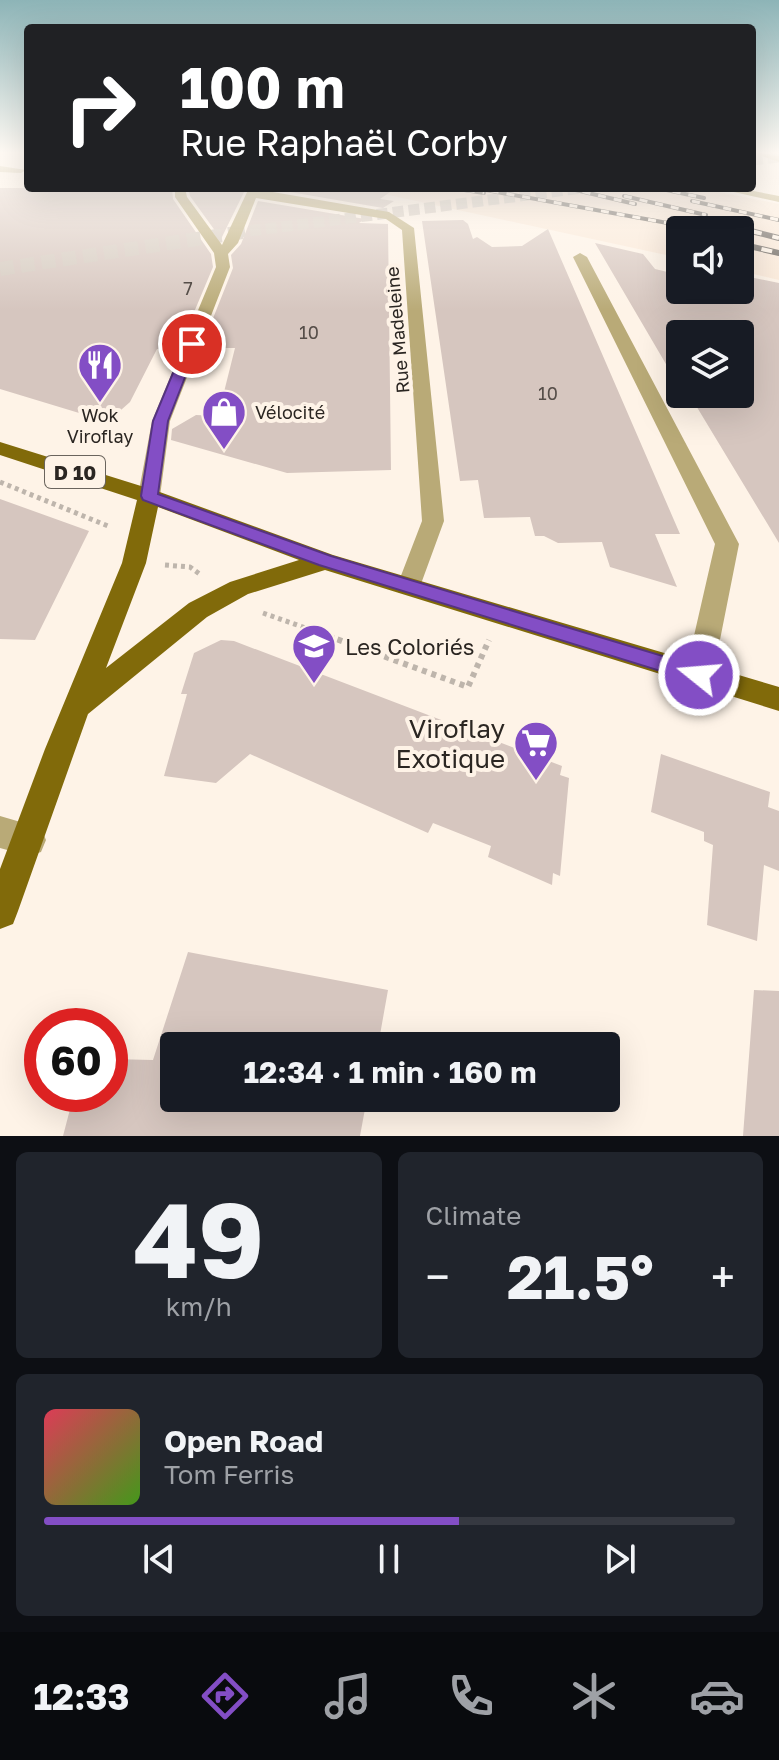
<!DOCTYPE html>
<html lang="en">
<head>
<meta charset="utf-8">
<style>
	:root { --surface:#171b24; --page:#20242c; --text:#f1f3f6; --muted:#9ea1a6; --line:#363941; --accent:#834ec5 }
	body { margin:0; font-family:"Golos Text",sans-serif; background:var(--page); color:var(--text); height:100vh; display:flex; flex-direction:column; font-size:30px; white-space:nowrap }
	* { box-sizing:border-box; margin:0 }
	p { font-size:26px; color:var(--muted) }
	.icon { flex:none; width:44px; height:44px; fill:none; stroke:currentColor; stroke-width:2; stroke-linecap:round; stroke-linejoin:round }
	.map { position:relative; height:1136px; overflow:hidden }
	.drawer { display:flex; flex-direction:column; gap:16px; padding:16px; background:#0d0f14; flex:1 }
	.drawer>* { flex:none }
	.hud { position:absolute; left:24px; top:24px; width:732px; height:168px; border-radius:8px; box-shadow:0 8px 32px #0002; background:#202124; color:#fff; overflow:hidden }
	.tools { position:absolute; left:666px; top:216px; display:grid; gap:16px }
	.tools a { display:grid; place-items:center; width:88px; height:88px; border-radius:8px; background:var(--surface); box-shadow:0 8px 32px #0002; font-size:40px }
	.speed { position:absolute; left:24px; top:1008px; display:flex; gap:16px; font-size:40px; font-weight:700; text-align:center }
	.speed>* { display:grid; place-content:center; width:104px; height:104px; border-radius:50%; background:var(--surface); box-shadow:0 8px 32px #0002; line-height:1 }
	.speed .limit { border:12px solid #d22; background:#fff; color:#111 }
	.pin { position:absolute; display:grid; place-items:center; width:68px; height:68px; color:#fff; margin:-34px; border:4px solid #fff; border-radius:50%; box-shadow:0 2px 8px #0007 }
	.me { position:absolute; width:88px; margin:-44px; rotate:287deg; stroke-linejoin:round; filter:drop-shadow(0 0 6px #0008) }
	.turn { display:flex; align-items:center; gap:28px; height:168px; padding:0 24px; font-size:36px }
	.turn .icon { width:104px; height:104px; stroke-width:2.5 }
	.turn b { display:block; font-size:56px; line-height:68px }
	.big { font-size:60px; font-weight:700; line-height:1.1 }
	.drawer .card { flex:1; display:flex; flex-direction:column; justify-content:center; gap:12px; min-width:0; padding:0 28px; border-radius:12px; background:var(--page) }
	.drawer .dial { align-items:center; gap:0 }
	.dial b { font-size:104px; line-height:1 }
	.song { display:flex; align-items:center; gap:24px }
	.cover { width:96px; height:96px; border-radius:12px; background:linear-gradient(135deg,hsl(350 70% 55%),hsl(100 70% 35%)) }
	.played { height:8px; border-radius:4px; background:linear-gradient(90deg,var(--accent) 60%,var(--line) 60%) }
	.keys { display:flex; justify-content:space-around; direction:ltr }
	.heat { display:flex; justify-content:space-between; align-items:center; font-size:44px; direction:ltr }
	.drawer .tiles { flex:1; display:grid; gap:16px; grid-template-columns:1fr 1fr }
	.card:last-child { grid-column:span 2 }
	.trip { position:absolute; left:160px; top:1032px; width:460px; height:80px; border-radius:8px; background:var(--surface); box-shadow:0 8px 32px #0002; font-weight:700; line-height:80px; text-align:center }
	.tabs { display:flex; height:128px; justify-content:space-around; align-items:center; background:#090b0e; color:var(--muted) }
	.tabs .icon { width:56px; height:56px }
	.tabs .on { color:var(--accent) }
	.tabs b { font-size:36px; color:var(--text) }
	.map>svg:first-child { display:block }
	.built { fill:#fae8d7 }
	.building { fill:#d6c6bf }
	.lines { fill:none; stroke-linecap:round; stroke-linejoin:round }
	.highway-tunnel-far1 { stroke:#d4cac0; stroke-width:11; stroke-dasharray:11 5; stroke-linecap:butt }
	.highway-tunnel { stroke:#d4cac0; stroke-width:14; stroke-dasharray:14 7; stroke-linecap:butt }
	.path-far1 { stroke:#beb5ac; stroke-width:5; stroke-dasharray:4 4; stroke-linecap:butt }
	.path { stroke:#beb5ac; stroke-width:6; stroke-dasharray:5 5; stroke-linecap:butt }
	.minor { fill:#b9aa77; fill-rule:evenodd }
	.major { fill:#816a0a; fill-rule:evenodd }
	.rail-far1-casing { stroke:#5c5650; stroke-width:4 }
	.rail-casing { stroke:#5c5650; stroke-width:6 }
	.rail-far1 { stroke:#fef3e7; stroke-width:3; stroke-dasharray:8; stroke-linecap:butt }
	.rail { stroke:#fef3e7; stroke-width:4; stroke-dasharray:11; stroke-linecap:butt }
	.route { fill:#834ec5; stroke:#553380; stroke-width:2 }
	.labels { text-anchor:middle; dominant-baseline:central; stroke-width:8; stroke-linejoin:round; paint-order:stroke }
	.number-label { font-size:18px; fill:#564e49 }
	.far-street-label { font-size:18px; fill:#2b2622; stroke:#fef3e7 }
	.far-poi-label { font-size:18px; fill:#2b2622; stroke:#fef3e7; text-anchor:start }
	.shield { fill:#fef3e7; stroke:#6a645d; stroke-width:2 }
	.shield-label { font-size:20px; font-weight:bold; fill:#2b2622 }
	.poi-label { font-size:22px; fill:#2b2622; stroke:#fef3e7; text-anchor:start }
	.near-poi-label { font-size:26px; fill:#2b2622; stroke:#fef3e7; text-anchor:end }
</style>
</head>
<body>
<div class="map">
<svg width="779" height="1136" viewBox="0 0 779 1136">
	<rect width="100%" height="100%" fill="#fef3e7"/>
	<path class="built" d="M356,188H699L779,204V280L740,271V230H680V258Z"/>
	<path class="building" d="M0,188H172L173,199L211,254L213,267L179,348L157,349L130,402L121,410L89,416L0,389Z
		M188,188H246L221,239L190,196Z
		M267,188H396L380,199L394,201L383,208Z
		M258,201L365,219L359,223L388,224L391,470L287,473L171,440L172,429L196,415L218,416L235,348H208L213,334L204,341L233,268L231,255L241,244Z
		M463,220L468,224L473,239L477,237L492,247L522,246L548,229L680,534H655L677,587L610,567L602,542L558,543L544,536H535L530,517L484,518L478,480L460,481L422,221Z
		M595,243L643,254L655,269L680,275V290H740V275L779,283V543L689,394H740V334H680V388Z
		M0,499L89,531L35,640L0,639Z
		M221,640L234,641L562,766L560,775L569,778L560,876L553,873L552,885L488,857L491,846L433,823L428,833L250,754L216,783L164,776L187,694H181L194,653Z
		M661,754L770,792L768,807L779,811V871L764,865L757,941L707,925L713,845L704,841V832L651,812Z
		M188,952L388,990L378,1046H174V1098H367L360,1136H63L74,1094H110V1059L153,1060Z
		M754,990L779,991V1136H743Z"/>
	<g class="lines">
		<path class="highway-tunnel-far1" d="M752,160L779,157
			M234,233L582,188"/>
		<path class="highway-tunnel" d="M0,269L249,231"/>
		<path class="path-far1" d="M0,482L108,526
			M165,565L190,567L201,575
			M263,613L334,638"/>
		<path class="path" d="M328,636L468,687L489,640"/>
		<path class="minor" d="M754,152L779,156V162L756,154Z
			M0,166L26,170L21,173L0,172Z
			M175,188H185L187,197L222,245L249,188L389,212L414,228L444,521L418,592L409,595L400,592L397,586L422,521L402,230L386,219L256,198L238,243L228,254L230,267L170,421L160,496L149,503L138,496L152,421L216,267L214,253L175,197Z
			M716,188H738L779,196V202Z
			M580,253L587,257L739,544L713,675L709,683L699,686L689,683L685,675L715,544L573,257Z
			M0,816L41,828L46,840L41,852L29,856L0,848Z"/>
		<path class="major" d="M0,442L157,491L333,555L779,687V711L325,570L248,594L207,617L88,714L18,911L13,924L0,929V869L45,749L122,563L137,500L0,455ZM158,507L299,560L230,582L189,603L106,668L146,563Z"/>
		<g class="rail-far1-casing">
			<path id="rail-far1" d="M451,188L484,193
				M475,188L706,230
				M567,188L635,204
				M657,188L704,198
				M624,196L706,215
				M692,201L779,220
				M693,218L759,233"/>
		</g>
		<g class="rail-casing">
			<path id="rail" d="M751,231L779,238
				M740,244L779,253"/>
		</g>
		<use href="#rail-far1" class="rail-far1"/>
		<use href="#rail" class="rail"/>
	</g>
	<linearGradient id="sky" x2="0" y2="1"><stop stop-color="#8db4b7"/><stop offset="0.49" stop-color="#fffaf4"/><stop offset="1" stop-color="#fffaf4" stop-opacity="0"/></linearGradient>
	<rect width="779" height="311" fill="url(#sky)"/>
	<path class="route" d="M192,340L198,344L168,421L158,494L331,556L706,669L709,675L706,681L699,683L319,565L143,500L141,496L153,421L185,344Z"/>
	<defs>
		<g id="restaurant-pin" transform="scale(2.3)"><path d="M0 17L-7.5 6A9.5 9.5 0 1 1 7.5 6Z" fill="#834ec5" stroke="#fef3e7"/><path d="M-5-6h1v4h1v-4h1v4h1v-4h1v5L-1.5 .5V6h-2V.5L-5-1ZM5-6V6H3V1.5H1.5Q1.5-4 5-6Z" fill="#fff"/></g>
		<g id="shop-pin" transform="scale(2.3)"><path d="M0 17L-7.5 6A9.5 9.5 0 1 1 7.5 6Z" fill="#834ec5" stroke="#fef3e7"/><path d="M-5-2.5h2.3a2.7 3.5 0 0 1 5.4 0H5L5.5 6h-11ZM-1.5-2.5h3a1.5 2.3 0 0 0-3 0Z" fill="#fff"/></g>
		<g id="school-pin" transform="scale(2.3)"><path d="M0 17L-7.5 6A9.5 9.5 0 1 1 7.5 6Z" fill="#834ec5" stroke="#fef3e7"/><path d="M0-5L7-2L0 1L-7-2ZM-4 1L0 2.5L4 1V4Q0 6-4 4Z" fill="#fff"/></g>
		<g id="supermarket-pin" transform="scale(2.3)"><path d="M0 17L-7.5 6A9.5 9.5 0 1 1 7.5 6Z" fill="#834ec5" stroke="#fef3e7"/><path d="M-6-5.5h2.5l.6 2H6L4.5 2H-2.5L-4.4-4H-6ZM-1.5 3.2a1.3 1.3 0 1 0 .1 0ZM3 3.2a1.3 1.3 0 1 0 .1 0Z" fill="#fff"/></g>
	</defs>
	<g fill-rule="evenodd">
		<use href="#restaurant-pin" x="100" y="365"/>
		<use href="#shop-pin" x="224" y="412"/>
		<use href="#school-pin" x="314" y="646"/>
		<use href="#supermarket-pin" x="536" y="743"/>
	</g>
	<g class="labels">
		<g class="number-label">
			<text x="188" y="288">7</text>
			<text x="309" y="332">10</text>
			<text x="548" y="393">10</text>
		</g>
		<g class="far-street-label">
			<text transform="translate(397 330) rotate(-95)">Rue Madeleine</text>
		</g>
		<g class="far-poi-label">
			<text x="255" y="412">Vélocité</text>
			<text x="100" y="415" text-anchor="middle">Wok<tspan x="100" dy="21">Viroflay</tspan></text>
		</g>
		<rect class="shield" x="45" y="456" width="60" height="32" rx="6"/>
		<g class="shield-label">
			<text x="75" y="472">D 10</text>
		</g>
		<g class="poi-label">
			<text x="345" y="646">Les Coloriés</text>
		</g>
		<g class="near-poi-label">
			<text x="505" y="728">Viroflay<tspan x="505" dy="30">Exotique</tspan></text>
		</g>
	</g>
</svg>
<div class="tools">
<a><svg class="icon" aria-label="sound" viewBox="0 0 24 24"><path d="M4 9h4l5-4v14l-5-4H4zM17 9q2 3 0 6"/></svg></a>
<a><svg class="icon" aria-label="layers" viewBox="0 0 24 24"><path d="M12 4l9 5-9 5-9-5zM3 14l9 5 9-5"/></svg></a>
</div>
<div class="speed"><div class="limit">60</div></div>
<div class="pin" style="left:192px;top:344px;background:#d93025"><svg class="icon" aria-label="arrive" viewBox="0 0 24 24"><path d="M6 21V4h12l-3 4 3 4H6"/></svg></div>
<svg class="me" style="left:699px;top:675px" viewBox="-20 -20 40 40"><circle r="17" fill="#834ec5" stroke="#fff" stroke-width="3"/><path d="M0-11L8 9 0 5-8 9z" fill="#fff"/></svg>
<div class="trip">12:34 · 1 min · 160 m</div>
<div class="hud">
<div class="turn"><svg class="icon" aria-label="right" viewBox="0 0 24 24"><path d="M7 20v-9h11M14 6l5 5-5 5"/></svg><div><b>100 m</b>Rue Raphaël Corby</div></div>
</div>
</div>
<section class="drawer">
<div class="tiles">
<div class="card dial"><b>49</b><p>km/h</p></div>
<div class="card"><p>Climate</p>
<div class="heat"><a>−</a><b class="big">21.5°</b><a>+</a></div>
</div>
<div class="card">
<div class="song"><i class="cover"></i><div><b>Open Road</b><p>Tom Ferris</p></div></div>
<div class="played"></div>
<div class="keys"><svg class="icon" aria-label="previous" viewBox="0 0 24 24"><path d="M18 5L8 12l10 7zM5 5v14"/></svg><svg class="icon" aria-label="pause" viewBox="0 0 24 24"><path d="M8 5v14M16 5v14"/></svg><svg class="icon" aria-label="next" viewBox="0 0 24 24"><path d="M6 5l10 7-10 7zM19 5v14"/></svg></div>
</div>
</div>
</section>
<nav class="tabs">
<b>12:33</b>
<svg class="icon on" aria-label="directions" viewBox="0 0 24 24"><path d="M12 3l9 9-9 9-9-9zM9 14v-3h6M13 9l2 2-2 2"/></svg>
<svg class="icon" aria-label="music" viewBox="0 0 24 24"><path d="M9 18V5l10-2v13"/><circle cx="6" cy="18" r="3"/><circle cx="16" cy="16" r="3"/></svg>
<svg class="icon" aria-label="phone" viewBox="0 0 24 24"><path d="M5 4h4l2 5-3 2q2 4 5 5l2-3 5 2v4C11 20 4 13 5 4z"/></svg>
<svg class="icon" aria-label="climate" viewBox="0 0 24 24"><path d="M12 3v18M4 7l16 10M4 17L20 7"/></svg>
<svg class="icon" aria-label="car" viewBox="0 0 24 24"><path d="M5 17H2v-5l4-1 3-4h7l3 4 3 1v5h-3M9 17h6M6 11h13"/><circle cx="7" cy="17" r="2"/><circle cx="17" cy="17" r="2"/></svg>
</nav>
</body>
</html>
